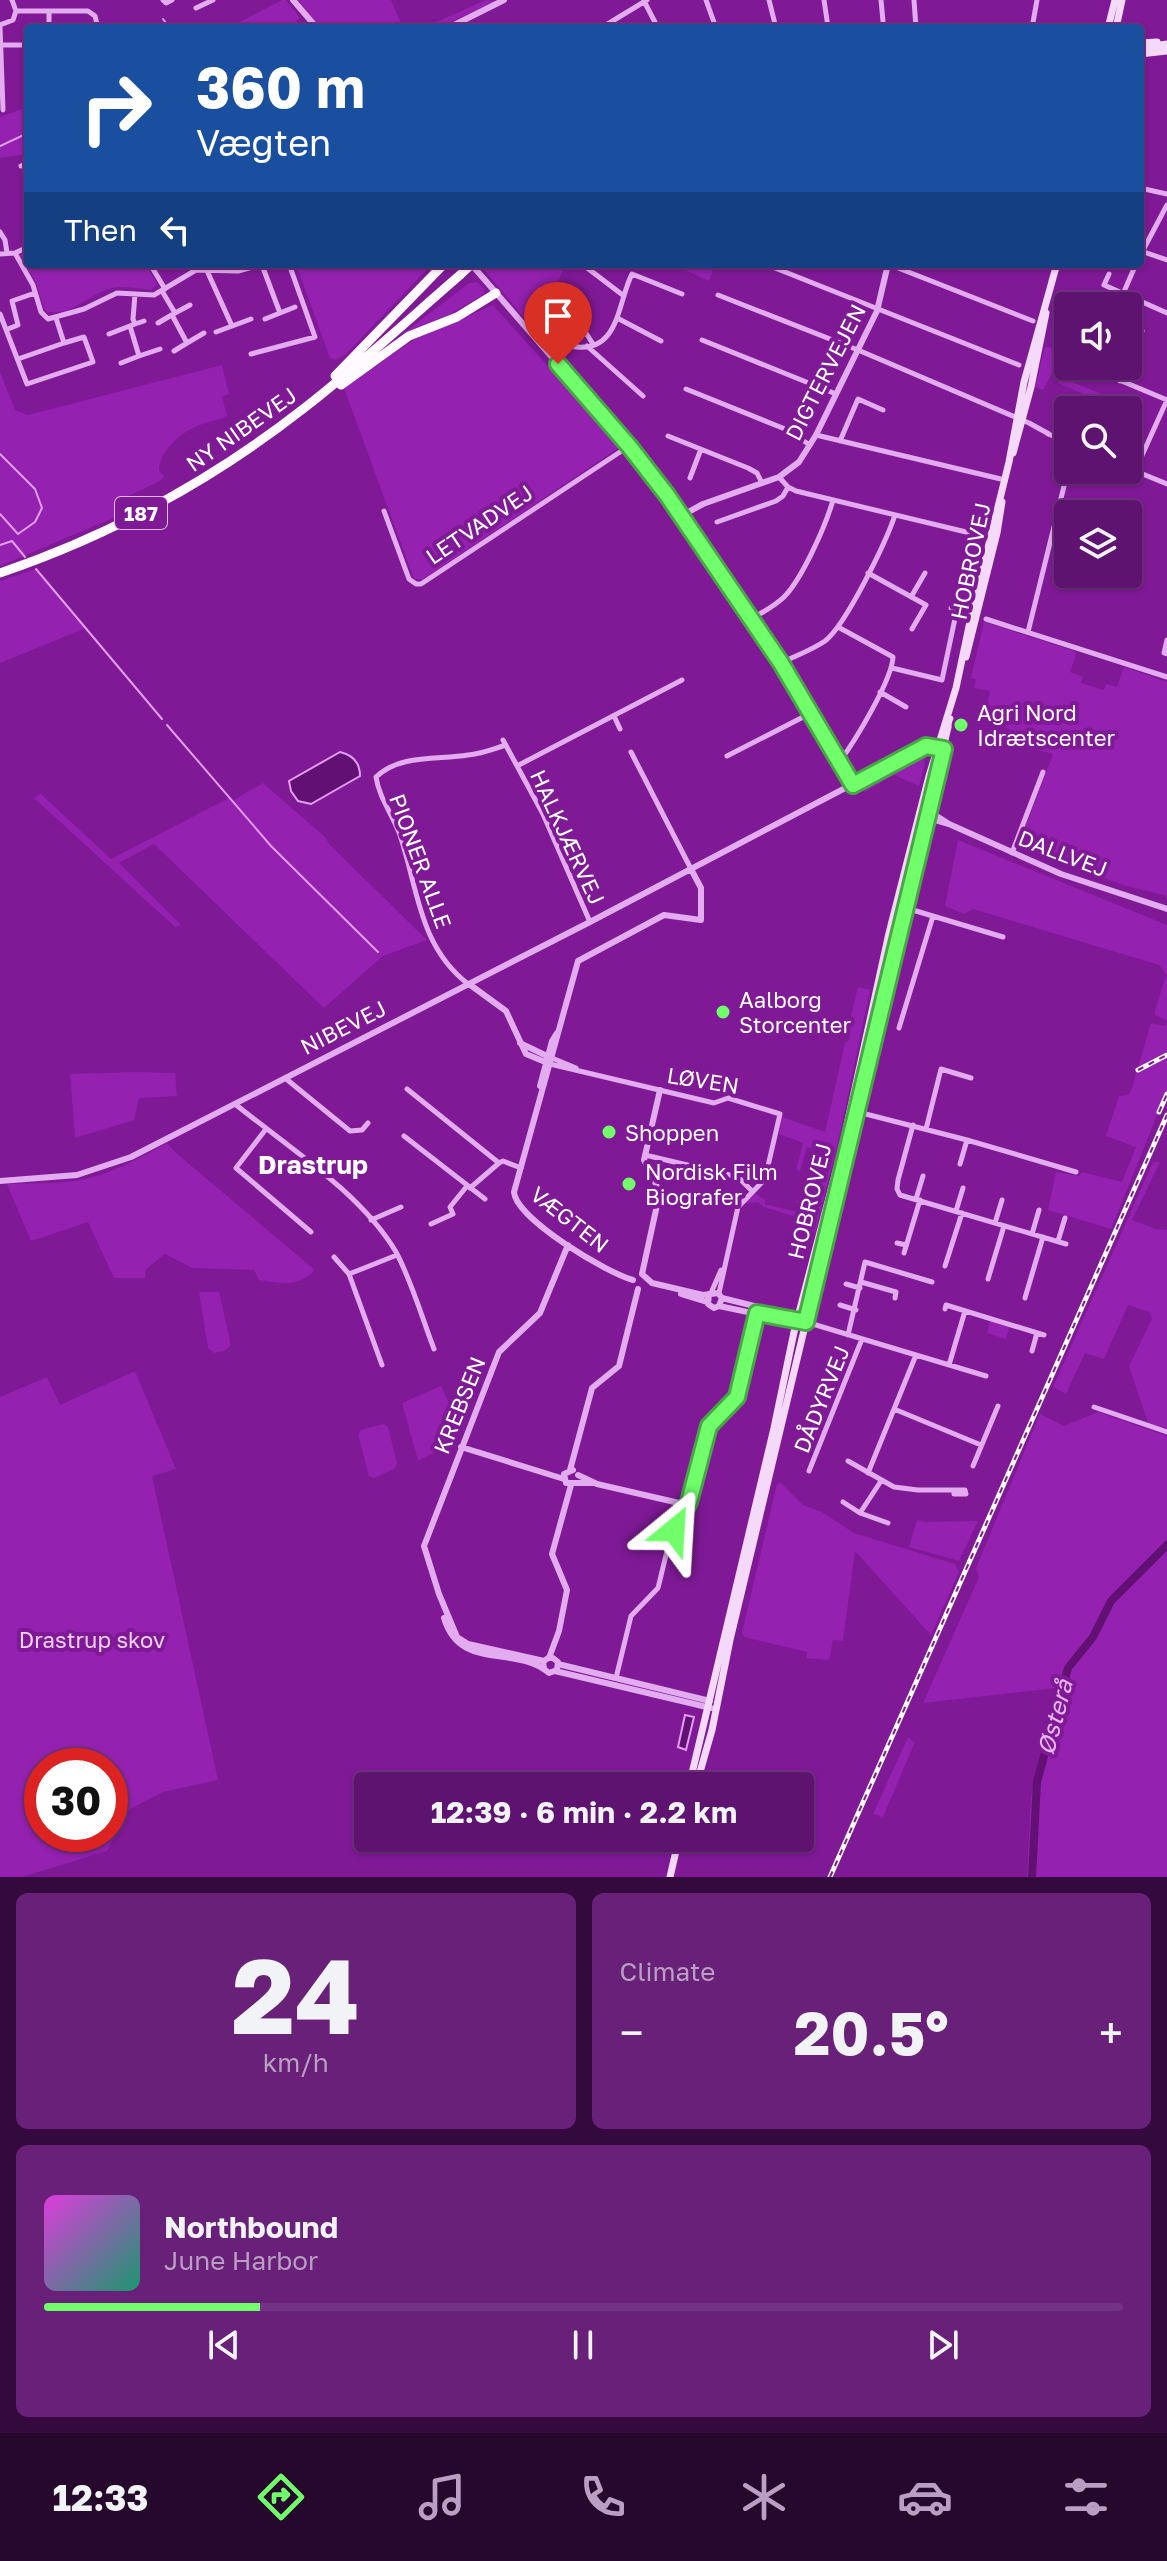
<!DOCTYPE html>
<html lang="en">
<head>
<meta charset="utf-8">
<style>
	:root { --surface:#5f1370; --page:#682078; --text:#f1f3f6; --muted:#ba9ec3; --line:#733283; --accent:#70ff6b }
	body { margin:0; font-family:"Golos Text",sans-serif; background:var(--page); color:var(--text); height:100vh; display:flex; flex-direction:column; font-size:30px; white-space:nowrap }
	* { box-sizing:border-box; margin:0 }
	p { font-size:26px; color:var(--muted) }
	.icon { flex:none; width:44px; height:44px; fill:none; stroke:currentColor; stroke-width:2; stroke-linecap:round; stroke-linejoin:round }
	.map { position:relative; height:1877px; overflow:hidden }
	.side { display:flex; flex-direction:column; gap:16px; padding:16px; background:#340a3e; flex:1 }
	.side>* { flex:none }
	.top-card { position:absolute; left:24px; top:24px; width:1120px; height:244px; border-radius:8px; box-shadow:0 2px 6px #0004,0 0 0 2px var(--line); background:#1a4fa0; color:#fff; overflow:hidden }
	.buttons { position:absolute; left:1054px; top:292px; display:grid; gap:16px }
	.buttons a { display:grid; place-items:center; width:88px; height:88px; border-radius:8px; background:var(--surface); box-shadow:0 2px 6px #0004,0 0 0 2px var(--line); font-size:40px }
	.speed { position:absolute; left:24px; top:1748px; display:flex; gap:16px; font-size:40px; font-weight:700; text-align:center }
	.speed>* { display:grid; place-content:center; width:104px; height:104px; border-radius:50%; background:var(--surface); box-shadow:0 2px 6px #0004,0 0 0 2px var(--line); line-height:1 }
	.speed .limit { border:12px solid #d22; background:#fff; color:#111 }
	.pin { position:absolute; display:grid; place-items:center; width:68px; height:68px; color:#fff; margin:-82px -34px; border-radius:50% 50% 50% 0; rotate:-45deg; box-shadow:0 0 8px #0007 }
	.pin .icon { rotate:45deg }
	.me { position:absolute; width:88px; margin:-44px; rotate:27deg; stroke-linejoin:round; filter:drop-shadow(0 0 6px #0008) }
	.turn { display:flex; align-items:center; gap:28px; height:168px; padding:0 40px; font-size:36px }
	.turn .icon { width:104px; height:104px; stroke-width:2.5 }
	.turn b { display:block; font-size:56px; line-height:68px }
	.then { display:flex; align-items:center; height:76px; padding:0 40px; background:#0003; gap:16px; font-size:30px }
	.big { font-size:60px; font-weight:700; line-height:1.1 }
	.side .card { flex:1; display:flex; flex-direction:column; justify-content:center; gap:12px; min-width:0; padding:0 28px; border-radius:12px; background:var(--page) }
	.side .dial { align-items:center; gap:0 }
	.dial b { font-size:104px; line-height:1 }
	.song { display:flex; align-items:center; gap:24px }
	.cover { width:96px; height:96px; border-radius:12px; background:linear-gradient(135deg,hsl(300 70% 55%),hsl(160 70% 35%)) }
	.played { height:8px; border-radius:4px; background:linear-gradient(90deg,var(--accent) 20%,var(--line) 20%) }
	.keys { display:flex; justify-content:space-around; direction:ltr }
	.heat { display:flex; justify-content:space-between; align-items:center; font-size:44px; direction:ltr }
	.side .tiles { flex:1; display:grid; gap:16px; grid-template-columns:1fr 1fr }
	.card:last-child { grid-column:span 2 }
	.trip { position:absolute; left:354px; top:1772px; width:460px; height:80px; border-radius:8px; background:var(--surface); box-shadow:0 2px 6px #0004,0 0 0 2px var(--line); font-weight:700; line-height:80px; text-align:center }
	.menu { display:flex; height:128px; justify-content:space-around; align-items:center; background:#26082d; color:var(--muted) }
	.menu .icon { width:56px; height:56px }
	.menu .on { color:var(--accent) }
	.menu b { font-size:36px; color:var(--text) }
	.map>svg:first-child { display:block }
	.green { fill:#9421af; fill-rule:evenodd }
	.water { fill:#621073; stroke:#e19ef3; stroke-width:2 }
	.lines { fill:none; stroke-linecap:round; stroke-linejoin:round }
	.stream { stroke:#e19ef3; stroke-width:2 }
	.river { stroke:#621073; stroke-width:8 }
	.minor { stroke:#e3abf0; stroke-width:5 }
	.tertiary { stroke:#e3abf0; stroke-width:6 }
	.secondary { stroke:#f5d9fb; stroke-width:7 }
	.trunk { stroke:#fefaff; stroke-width:9 }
	.rail-casing { stroke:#fff; stroke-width:5 }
	.rail { stroke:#7f1996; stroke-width:2; stroke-dasharray:6; stroke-linecap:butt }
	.trunk-bridge { stroke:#fefaff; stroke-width:9 }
	.route-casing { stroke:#49a646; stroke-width:20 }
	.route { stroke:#70ff6b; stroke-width:14 }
	.poi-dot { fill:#70ff6b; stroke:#7f1996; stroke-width:3 }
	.labels { text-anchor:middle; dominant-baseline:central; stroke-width:8; stroke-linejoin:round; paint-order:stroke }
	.shield { fill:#7f1996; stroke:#d9bae0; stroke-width:2 }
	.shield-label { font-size:20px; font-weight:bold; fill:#fff }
	.street-label { font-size:22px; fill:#fff; stroke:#7f1996 }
	.poi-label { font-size:22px; fill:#fff; stroke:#7f1996; text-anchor:start }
	.park-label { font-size:22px; fill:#f3d2fb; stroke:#7f1996 }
	.water-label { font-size:24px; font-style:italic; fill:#eab8f7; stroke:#7f1996 }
	.quarter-label { font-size:26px; font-weight:bold; fill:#fff; stroke:#7f1996 }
</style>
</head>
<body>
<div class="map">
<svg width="1167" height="1877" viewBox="0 0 1167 1877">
	<rect width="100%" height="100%" fill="#7f1996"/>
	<path class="green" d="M282,0H286L300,18L288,28H228Z
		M298,0H391L403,28H321Z
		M486,0L496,1L438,28H423Z
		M28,107V154L0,158V117Z
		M28,250V264H146L157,284L151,290C139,289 123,285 112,288C88,294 71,318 45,311L36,283L19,255Z
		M296,264H432L346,354L336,360L330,358Z
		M484,264H566L554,290L559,311L534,330L481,266Z
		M672,264H715L709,281Z
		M478,282L485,290L483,295L450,314L404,333L469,283Z
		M493,305L620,447L423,579H414L344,388L415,339Z
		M1045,347L1053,348L1061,357L1043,390L1035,387Z
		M222,365L229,394L222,397L227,416C217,421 205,422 195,427C179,434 158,454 159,471L164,476L162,480L122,499L127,512L0,566V372L15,410L28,415Z
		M1060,377L1121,402L1118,409L1058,383Z
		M36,569L86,628L0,663V581Z
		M984,622L1074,651L1076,654L1070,672L1083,677L1081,683L1104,690L1106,684L1117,687L1124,667L1167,682V896L1126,886L1018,846L1053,754L1031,748C1024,731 1000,726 984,720L990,691L974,688L976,679L971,678Z
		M921,755L925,763L919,786L894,775L865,792L860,786L888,775Z
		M263,783L325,837L330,845L427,940L383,956L324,1008L154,844L119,863L181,925L175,927L34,798L41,794L111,859L229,798L232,801Z
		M958,840L1167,925V1021L1154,1014L1166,975L1159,965L973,909L964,914L945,906Z
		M858,987L870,990L837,1147L815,1233L807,1232L809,1221L764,1207L758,1202L742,1204L755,1193L765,1200V1204L801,1213L803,1205L795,1202L807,1195H812L814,1184L819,1182L825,1155L823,1151L807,1147L800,1171L796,1170L803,1143L779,1134L782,1117L825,1132L845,1043L849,1040L850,1032L848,1029Z
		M1167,1022V1091L1111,1229L1048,1210L1056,1172L1079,1176L1082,1172L1122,1182L1136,1147L1106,1136L1119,1096L1128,1095L1132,1088L1151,1023L1165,1026Z
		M136,1072L175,1073L177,1096L139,1098L134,1120L75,1138L70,1074Z
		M167,1143L176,1153L315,1270C297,1288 282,1283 259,1280L254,1270L192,1268L165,1254L146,1269L145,1278H114L88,1222L31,1241L7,1184C31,1183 57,1184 81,1180C112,1174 140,1158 167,1143Z
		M1153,1162H1160L1132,1220L1156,1229L1167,1230V1428L1148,1423L1129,1366L1152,1319L1149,1312L1128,1305L1104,1359L1085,1353L1066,1394L1053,1387Z
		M199,1292H219L230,1341V1346L224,1351L214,1353L208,1348Z
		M990,1320L1010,1326L1006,1339L987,1333Z
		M135,1371L176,1469L152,1476L218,1780L163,1792L128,1810L107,1851L22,1877H0V1397L47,1377L60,1405ZM42,1766H110V1834H42Z
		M441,1386L462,1430L452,1445L418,1460L402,1403Z
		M1098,1412L1167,1436V1877H1027L1031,1797L1056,1688L923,1703L979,1577L976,1568L1040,1414L1064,1426Z
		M383,1424L388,1427L397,1463L394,1469L374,1478L369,1476L358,1435L361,1430Z
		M781,1483L803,1505L822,1512L854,1533L955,1564L959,1572L931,1635L855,1551L843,1641L833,1640L829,1660L807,1658V1652L744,1637L742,1632L777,1484Z
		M917,1520L924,1522L978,1521L959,1561L909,1547Z
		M908,1737L915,1742L883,1817L873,1814Z"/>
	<path class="water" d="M340,752C353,755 360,763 360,776L311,804L298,801L291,791L289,781Z
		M685,1715L694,1717L686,1750L678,1747Z"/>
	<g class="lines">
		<path class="stream" d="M163,19L170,28
			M0,146L28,133
			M0,454L35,489L42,508L35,522L18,534L0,514
			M0,545L12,541L25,557
			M36,569L162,719
			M167,725L271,846L378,952"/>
		<path class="river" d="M1032,1877L1037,1782L1068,1668L1093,1637L1111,1601L1167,1545"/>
		<path class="minor" d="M163,0L166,3L172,0
			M706,0L716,28
			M769,0L776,28
			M824,0L828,27
			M881,0L883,21
			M914,0L916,28
			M644,1L658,28
			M196,8L213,0
			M16,11H88L95,16L98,28
			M0,25L13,20L16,11L12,0
			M0,27L3,110
			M49,28V11
			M601,28L647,0
			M1032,28L1037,0
			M0,45H28
			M21,166L28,163
			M1140,188L1167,194
			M0,232L5,240L7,253
			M1141,251L1167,260
			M15,253L33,285L41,312L48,319L84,309L117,293L154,295L196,270L238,271L264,264
			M0,254L15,253L28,247
			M1140,256L1167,205
			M150,264L165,289
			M582,264L624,296
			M765,264L1019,365
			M888,264L1033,321
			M262,265L280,313
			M209,269L208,273L232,326
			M1109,274L1104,285L1167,313
			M1123,294L1136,264
			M718,295L858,350L1029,423L1049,434
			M563,310L584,330L593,344
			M175,313L190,305
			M0,314L27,384L93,362L84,337L64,343L56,318
			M172,315L187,343L174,351
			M265,319L295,307
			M619,319L661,341
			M158,323L175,313L162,291
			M135,324L144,321
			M130,326L139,356L160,349
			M8,329L18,325L12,301L35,293
			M216,332L251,319
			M109,334L135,324L133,319L135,294
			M702,340L836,394
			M187,343L204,333
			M540,344C551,337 558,343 570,346C620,356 617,303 632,274L682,294
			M587,346L643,396
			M251,354L315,337L289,264
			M18,359L64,343
			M121,363L139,356
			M1128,363L1142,331
			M1086,366L1167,400
			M1120,381L1127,366
			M686,389L785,429L810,445
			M1048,434L1068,442
			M816,435L1005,480
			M668,436L748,468L757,473L762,483
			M840,441L858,399L883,410
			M1128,468L1167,484
			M1135,471L1167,400
			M779,477L788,487L796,491L991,538
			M690,478L701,449
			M384,511L409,579L416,584H421L629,446
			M717,522L776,501L783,496L788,487
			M868,573L926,605L912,629
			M911,597L925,573
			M752,619C762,612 775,606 784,597C802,579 826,525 833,500
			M986,619L1167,677
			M838,627L893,657C892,680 855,741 840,761
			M1028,632L1068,470
			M1167,640L1164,653L1167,654
			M781,663C795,656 812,650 825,641C846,625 886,542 895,515
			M892,668L942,680L957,609L951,608
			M880,692L906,707
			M614,716L620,729
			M503,740L543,814L590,922
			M631,752L691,869
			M727,756L811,713
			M517,766L682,680
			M1012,853L1043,772
			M896,905L1003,937
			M468,984C419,946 418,889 400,835C393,815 379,798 376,777C400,754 438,760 468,755C482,754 493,749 506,745
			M899,1028L933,916
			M552,1058L576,1068
			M550,1064L714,1103L728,1098L780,1114L765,1179L738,1207L719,1293
			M285,1078L350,1131L362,1130L368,1123
			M407,1089L499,1163
			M235,1104C288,1147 361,1193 396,1252C412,1282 422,1318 434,1349
			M854,1111L967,1140L1076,1172
			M913,1125L898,1180L897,1189L900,1195L1066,1244
			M266,1129L236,1168L311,1232
			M926,1129L941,1069L971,1078
			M404,1136L485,1199
			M645,1155L738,1177L752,1191
			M960,1164L967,1140
			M470,1188L499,1163L503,1161L521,1168
			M916,1199L923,1176
			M956,1211L963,1188
			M371,1220L401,1207
			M995,1223L1002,1200
			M431,1224L453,1214L450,1207L467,1186
			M1032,1234L1039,1210
			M1058,1241L1065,1218
			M897,1243L906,1245
			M904,1253L920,1200
			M334,1257L349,1274L382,1365
			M945,1266L962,1213
			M349,1274L397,1255
			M988,1279L1004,1226
			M861,1282L896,1292L895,1298
			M846,1284L860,1288
			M711,1293L721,1270
			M1025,1298L1043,1237
			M840,1305L856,1310
			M945,1309L946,1305L1044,1335
			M806,1322L986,1376
			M848,1335L865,1262L932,1282
			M1032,1351L1037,1333
			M949,1365L965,1311
			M1094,1407L1167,1432
			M894,1409L981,1445
			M848,1461L894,1487L918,1490H965L966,1494H954V1491
			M973,1466L998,1406
			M809,1471L862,1339
			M868,1473L916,1355
			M843,1502L860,1513L881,1481
			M683,1503L691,1495
			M687,1507L709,1426L737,1397L757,1313
			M860,1513L888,1523
			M616,1678L631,1616L658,1588L677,1510"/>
		<path class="tertiary" d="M293,0L317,28
			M448,28L504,0
			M471,264L629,446L667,495L781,663L853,785
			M681,516L703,504L779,477L799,462L816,435L877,311L888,264
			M919,813L935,815L949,824L1061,874L1167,909
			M925,817L949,824
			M469,984L506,1011L526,1054L550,1064
			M520,1043L549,1057
			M540,1086L552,1041L557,1033
			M0,1181L77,1175L131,1157L588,923L914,752L926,746L941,748
			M642,1274L659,1196L656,1184L644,1160L660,1090
			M642,1274L652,1283L703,1295L718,1293L722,1298L719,1306L714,1308L708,1304L709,1294
			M633,1280C607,1273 516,1219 514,1192L578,961L664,915L701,920V888L691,869
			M681,1294L707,1302
			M722,1298L791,1315L798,1319
			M719,1306L790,1321L798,1319
			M461,1447L564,1479
			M570,1470L592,1388L619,1366L638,1289
			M573,1470L564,1474L566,1483H594
			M578,1475L597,1484L679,1503
			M675.5 1508a5.5 5.5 0 1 1 11 0a5.5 5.5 0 1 1-11 0Z
			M444,1618C460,1672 514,1644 549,1673L557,1670L558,1662L553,1658H548L543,1662L544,1668
			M549,1658L559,1631L567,1590L552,1554L571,1485
			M544,1661L468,1644L457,1637L439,1594L424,1546L499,1352L540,1313L568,1245
			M558,1664L710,1701
			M555,1671L711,1708"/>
		<path class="secondary" d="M1108,28L1115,0
			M1116,28L1122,0
			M1140,43L1157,42
			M1140,48L1167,44
			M1140,54L1167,51
			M1052,281L1057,264
			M1013,453L1031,387L1046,313
			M966,657L997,533L1002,502
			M689,1786L774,1428L794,1332L842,1148L889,933L929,776L956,688L971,617L1009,462L1024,382L1053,278
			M696,1786L712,1730L730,1640L950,719
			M670,1877L679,1838"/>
		<path class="trunk" d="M335,376L444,264
			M341,385L409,336L457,317L496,293
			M0,573C109,536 212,480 303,409C357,367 408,320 460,275"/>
		<g class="rail-casing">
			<path id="rail" d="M1138,1070L1167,1055
				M1159,1112L1167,1094
				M830,1877L1167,1115"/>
		</g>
		<use href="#rail" class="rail"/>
		<path class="trunk-bridge" d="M460,275L472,264"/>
	</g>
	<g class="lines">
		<g class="route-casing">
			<path id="route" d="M558,364L629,446L667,495L781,663L853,785L926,746L944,749L806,1322L757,1313L737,1397L709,1426L689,1502L674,1530"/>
		</g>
		<use href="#route" class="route"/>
	</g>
	<g class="poi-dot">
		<circle cx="961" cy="725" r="8"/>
		<circle cx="723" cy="1012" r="8"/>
		<circle cx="609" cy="1132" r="8"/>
		<circle cx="629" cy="1184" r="8"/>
	</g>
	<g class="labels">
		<rect class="shield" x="115" y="497" width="52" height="32" rx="6"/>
		<g class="shield-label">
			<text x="141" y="513">187</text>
		</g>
		<g class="street-label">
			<text transform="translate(825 372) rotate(-63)">DIGTERVEJEN</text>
			<text transform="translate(241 429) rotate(-35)">NY NIBEVEJ</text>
			<text transform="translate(479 524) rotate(-34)">LETVADVEJ</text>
			<text transform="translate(970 561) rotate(-78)">HOBROVEJ</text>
			<text transform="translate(568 837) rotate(65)">HALKJÆRVEJ</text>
			<text transform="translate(1063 853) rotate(21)">DALLVEJ</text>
			<text transform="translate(421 861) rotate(70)">PIONER ALLE</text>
			<text transform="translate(343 1027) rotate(-27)">NIBEVEJ</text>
			<text transform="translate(703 1080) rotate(9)">LØVEN</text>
			<text transform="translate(809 1201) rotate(-76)">HOBROVEJ</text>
			<text transform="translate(570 1219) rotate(38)">VÆGTEN</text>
			<text transform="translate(821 1399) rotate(-68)">DÅDYRVEJ</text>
			<text transform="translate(459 1405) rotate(-68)">KREBSEN</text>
		</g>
		<g class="poi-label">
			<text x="977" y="712">Agri Nord<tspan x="977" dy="25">Idrætscenter</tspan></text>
			<text x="739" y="999">Aalborg<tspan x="739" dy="25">Storcenter</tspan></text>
			<text x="625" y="1132">Shoppen</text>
			<text x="645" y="1171">Nordisk Film<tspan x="645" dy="25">Biografer</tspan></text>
		</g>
		<g class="park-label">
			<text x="92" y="1639">Drastrup skov</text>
		</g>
		<g class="water-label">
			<text transform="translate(1054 1717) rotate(-75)">Østerå</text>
		</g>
		<g class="quarter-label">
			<text x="313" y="1164">Drastrup</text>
		</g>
	</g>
</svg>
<div class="buttons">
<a><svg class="icon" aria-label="sound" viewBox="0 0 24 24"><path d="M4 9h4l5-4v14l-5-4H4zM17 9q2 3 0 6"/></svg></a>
<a><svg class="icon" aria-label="search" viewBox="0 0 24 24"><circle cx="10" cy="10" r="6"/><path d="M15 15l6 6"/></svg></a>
<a><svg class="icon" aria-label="layers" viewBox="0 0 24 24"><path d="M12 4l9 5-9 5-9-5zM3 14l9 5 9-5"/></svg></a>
</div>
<div class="speed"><div class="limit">30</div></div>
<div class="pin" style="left:558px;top:364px;background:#d93025"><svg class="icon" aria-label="arrive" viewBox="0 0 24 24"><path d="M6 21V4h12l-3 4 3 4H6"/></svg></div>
<svg class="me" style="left:674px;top:1530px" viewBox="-20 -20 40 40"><path d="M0-17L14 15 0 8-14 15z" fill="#70ff6b" stroke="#fff" stroke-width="4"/></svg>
<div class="trip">12:39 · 6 min · 2.2 km</div>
<div class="top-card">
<div class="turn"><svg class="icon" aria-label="right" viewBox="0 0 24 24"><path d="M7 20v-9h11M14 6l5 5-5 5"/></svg><div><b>360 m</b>Vægten</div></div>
<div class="then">Then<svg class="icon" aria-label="left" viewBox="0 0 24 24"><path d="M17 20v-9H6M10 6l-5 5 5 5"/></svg></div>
</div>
</div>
<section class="side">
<div class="tiles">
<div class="card dial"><b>24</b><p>km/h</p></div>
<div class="card"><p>Climate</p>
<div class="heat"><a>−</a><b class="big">20.5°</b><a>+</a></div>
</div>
<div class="card">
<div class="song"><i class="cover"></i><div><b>Northbound</b><p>June Harbor</p></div></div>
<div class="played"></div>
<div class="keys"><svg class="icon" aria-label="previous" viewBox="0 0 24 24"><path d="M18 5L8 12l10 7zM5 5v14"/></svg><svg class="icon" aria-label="pause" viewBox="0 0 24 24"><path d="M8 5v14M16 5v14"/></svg><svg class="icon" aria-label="next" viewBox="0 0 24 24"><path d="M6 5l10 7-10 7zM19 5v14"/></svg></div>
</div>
</div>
</section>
<nav class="menu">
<b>12:33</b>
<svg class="icon on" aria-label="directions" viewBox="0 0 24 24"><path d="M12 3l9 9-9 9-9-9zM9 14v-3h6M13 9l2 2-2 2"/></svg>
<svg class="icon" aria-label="music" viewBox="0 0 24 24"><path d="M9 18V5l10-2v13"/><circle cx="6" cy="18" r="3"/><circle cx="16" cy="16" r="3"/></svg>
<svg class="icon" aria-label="phone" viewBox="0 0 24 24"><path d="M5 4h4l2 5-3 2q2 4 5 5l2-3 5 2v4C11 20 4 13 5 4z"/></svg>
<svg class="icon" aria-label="climate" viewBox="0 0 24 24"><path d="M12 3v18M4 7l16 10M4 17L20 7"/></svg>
<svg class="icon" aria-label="car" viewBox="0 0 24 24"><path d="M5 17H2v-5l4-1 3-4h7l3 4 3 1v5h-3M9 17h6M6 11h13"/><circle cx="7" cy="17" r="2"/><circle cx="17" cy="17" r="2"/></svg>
<svg class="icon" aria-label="filters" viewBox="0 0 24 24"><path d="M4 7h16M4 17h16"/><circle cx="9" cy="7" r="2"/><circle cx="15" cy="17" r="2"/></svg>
</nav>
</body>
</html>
